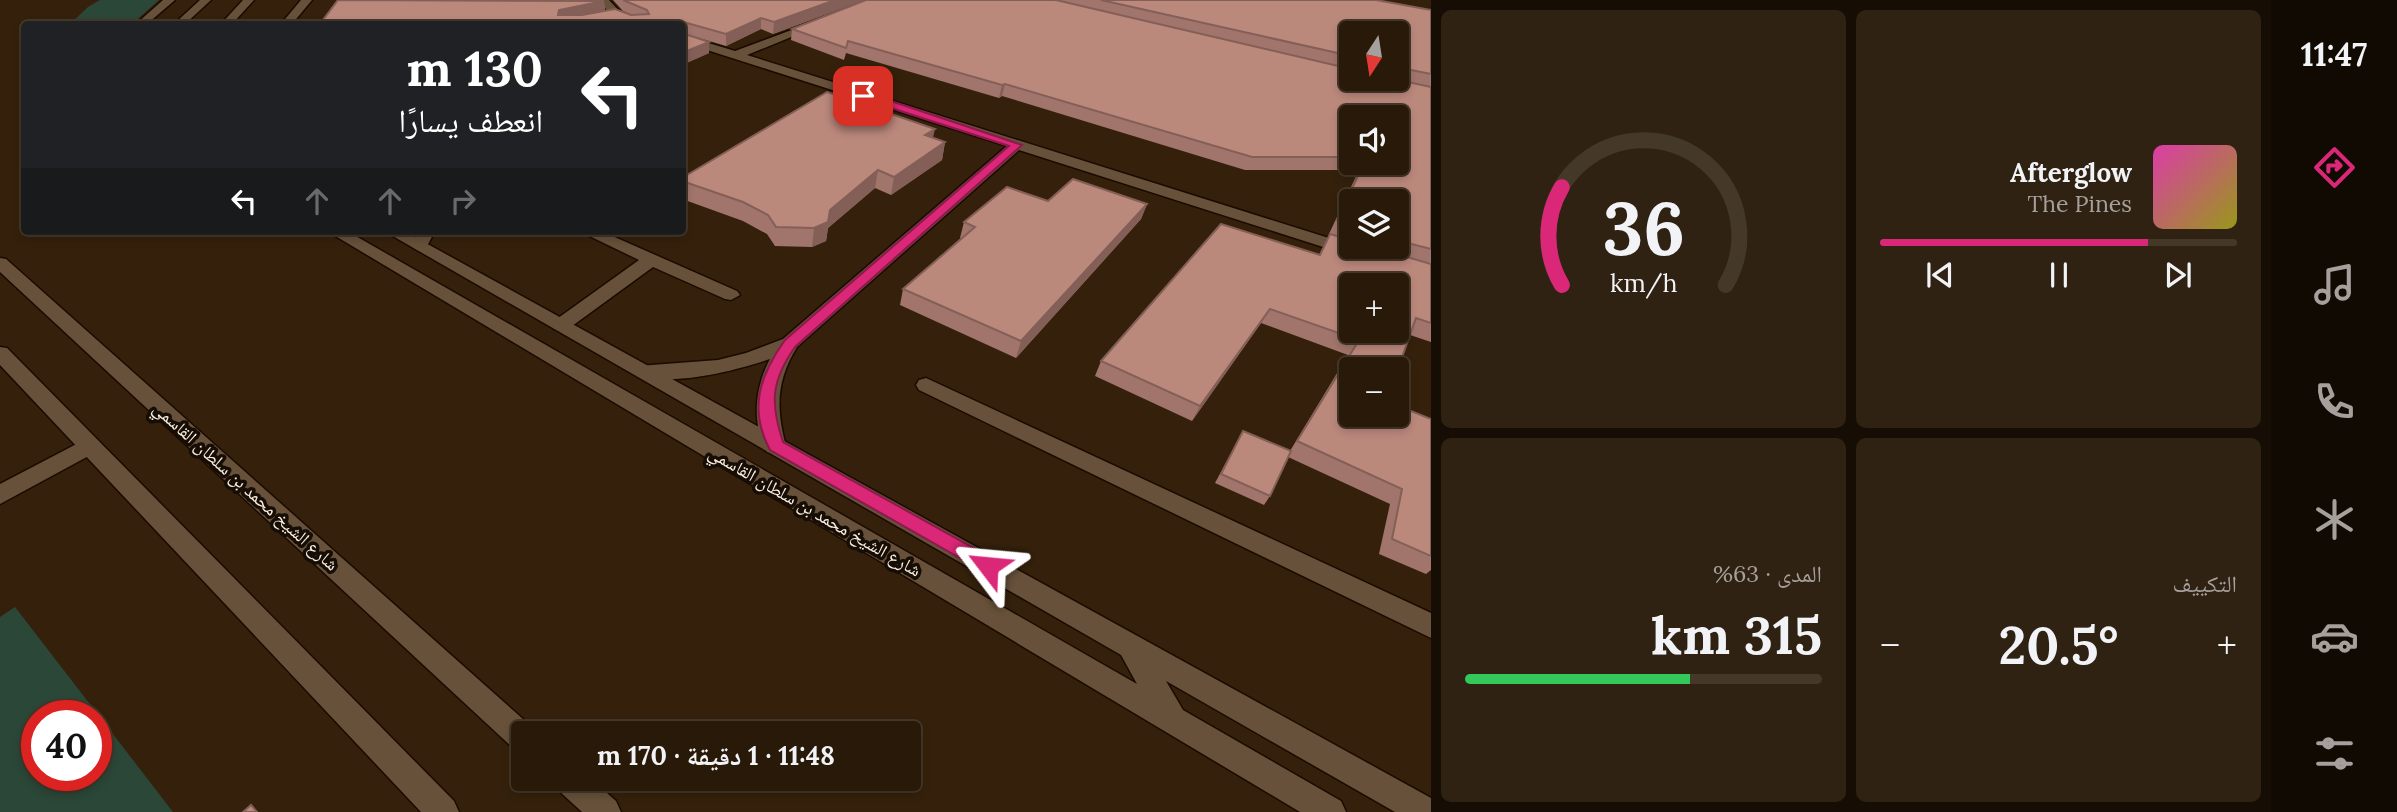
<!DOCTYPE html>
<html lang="ar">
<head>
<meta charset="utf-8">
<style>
	:root { --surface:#281908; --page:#302212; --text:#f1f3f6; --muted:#a5a09c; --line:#443829; --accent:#db2777 }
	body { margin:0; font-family:Lora,"Noto Naskh Arabic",serif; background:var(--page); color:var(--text); direction:rtl; height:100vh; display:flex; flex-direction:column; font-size:26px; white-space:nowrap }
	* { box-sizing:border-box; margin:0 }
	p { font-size:23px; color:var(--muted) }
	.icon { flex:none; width:38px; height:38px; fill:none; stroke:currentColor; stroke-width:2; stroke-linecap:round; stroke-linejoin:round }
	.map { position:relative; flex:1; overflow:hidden; direction:ltr }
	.sheet { display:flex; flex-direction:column; gap:10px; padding:10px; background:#160e04; width:840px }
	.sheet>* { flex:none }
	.hud { position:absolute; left:21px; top:21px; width:665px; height:214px; border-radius:7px; box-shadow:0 4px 10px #0003,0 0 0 2px var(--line); direction:rtl; background:#202124; color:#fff; overflow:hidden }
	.needle { width:46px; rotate:192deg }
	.buttons { position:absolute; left:1339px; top:21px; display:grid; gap:14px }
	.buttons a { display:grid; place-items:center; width:70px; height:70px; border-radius:7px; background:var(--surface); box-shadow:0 4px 10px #0003,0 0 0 2px var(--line); font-size:35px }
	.speed { position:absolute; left:21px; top:700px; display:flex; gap:14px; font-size:35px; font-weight:700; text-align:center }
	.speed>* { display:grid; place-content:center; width:91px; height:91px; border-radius:50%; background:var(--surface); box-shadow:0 4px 10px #0003,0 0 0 2px var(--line); line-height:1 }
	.speed .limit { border:10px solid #d22; background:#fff; color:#111 }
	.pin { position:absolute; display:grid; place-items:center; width:60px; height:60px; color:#fff; margin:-30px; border-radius:14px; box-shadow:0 4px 10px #0006 }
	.me { position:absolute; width:77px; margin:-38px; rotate:299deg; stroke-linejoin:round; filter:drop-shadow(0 0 5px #0008) }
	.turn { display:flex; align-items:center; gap:24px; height:147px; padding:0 28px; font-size:32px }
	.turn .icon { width:91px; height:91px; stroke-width:2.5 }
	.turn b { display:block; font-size:49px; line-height:60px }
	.lanes { display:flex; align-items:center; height:66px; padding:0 28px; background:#0003; justify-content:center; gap:35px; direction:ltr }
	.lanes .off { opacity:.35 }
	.big { font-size:52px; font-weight:700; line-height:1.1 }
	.sheet .tile { flex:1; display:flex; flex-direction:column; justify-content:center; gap:10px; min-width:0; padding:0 24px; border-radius:10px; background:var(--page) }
	.sheet .dial { align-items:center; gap:0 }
	.dial svg { height:182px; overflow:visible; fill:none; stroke:var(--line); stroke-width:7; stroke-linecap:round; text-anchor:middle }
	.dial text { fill:var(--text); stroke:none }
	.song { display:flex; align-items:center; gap:21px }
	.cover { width:84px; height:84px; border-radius:10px; background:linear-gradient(135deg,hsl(320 70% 55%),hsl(60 70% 35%)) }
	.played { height:7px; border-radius:4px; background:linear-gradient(90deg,var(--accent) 75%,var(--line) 75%) }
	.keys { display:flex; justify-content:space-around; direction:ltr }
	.heat { display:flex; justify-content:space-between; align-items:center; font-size:38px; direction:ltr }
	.charge { height:10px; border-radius:5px; background:linear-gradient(90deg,#34c759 63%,var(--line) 0) }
	.sheet .tiles { flex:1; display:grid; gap:10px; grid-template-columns:repeat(2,1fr) }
	.trip { position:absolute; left:511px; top:721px; width:410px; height:70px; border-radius:7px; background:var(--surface); box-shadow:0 4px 10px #0003,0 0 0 2px var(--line); font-weight:700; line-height:70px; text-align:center; direction:rtl }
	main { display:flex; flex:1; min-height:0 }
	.tab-bar { display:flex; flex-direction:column; width:126px; justify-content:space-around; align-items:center; background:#100a03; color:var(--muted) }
	.tab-bar .icon { width:49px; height:49px }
	.tab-bar .selected { color:var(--accent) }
	.tab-bar b { font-size:32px; color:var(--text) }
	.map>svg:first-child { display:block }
	.green { fill:#2b4737; fill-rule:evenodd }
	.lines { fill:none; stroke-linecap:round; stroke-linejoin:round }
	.lane-casing { stroke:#1b0a00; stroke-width:3 }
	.street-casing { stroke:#1b0a00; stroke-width:3 }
	.secondary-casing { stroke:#1b0a00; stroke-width:3 }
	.lane { fill:#67513a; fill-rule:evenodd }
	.street { fill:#67513a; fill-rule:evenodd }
	.secondary { fill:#67513a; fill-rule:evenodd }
	.wall { fill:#a1756b; fill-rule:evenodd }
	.shaded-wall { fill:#835f57 }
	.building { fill:#bb887c; stroke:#835f57; stroke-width:2; fill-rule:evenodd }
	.route { fill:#db2777; stroke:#8e194d; stroke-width:2 }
	.labels { text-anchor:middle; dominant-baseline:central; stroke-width:7; stroke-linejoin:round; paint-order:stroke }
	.street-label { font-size:18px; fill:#fceee1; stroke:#160d05 }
</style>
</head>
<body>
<main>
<nav class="tab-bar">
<b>11:47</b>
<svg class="icon selected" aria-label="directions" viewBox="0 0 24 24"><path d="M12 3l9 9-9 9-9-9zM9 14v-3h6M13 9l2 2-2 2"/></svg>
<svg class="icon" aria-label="music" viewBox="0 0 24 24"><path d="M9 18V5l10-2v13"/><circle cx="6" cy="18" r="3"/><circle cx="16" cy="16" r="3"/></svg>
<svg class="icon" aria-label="phone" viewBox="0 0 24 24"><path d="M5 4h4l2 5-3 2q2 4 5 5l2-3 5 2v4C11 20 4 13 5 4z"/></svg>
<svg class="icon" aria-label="climate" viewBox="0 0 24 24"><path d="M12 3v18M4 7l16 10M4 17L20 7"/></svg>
<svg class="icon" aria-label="car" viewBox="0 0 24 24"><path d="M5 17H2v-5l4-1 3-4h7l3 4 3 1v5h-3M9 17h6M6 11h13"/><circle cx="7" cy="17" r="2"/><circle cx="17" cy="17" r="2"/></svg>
<svg class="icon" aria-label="filters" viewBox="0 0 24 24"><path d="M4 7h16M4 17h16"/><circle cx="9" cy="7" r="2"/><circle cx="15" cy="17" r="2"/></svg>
</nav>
<section class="sheet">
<div class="tiles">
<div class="tile">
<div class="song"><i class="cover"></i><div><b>Afterglow</b><p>The Pines</p></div></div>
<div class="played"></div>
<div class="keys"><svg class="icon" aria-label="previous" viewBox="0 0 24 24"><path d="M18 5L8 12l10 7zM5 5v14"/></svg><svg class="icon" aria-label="pause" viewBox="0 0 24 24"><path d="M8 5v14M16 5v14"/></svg><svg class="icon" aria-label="next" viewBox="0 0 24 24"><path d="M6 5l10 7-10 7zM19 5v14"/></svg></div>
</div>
<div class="tile dial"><svg viewBox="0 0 100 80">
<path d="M14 69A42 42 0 1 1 86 69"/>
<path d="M14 69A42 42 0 0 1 14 26" stroke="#db2777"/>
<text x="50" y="56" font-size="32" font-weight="700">36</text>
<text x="50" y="72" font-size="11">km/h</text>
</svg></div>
<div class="tile"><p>التكييف</p>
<div class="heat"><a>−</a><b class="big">20.5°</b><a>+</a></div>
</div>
<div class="tile"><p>المدى · 63%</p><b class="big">315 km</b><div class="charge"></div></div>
</div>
</section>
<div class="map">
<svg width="1431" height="812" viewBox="0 0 1431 812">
	<rect width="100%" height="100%" fill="#35210b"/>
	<path class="green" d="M100,0H159L132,24H70L88,7Z
		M15,607L173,812H0V617ZM37,716H96V775H37Z"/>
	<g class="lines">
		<g class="lane-casing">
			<path id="lane" d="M243,0H254L232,24H221Z
				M301,0H312L292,24H281Z
				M419,231H435L425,250L419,251L411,246Z
				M579,231H601L737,291L740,295L731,300L725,299L653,267L568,329H554L552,325L554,321L639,260Z
				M88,438L96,440L99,446L96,452L0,504V484Z"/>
		</g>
		<g class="street-casing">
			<path id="street" d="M598,0H609L621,13L647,24C625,26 611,17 598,0Z
				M813,22L823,24L747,55L1351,245L1360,250L1357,254H1345L1019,150L797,347C776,381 776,409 786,446L783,452L775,454L767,452C751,423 755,387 770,359C735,371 675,386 638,376L635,371L638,366L718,360L746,353L783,339L1007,146L682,42V35L735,51Z
				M926,378L1431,613V638L919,390L916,385L919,380Z"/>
		</g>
		<g class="secondary-casing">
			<path id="secondary" d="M163,0H175L147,24H136Z
				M200,0H211L185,24H174Z
				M327,231H347L1137,684L1121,655L384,231H404L1431,798V812H1395L1166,681L1183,710L1341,801L1346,812H1300Z
				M0,258L6,259L533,728L536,733H523V752L513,748L0,272Z
				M0,347L7,348L454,801L459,812H421L0,365Z
				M554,779H591L616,801L621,812H582L558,790Z"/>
		</g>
		<use href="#lane" class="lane"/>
		<use href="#street" class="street"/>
		<use href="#secondary" class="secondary"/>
	</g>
	<path class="wall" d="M613,0H864L773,34L761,29L726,46L689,35L709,53L682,65V24H320L604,1L605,11L632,15L623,11Z
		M866,0H1376L1431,10V342L1410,335L1351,415L1431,419V570L1426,574L1379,554L1390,504L1288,457L1270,496L1264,505L1215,483L1243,431L1290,451L1348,355L1261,323L1192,421L1095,376L1101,361L1319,255L1330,235L1329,234L1359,170H1245L1002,96L999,98L846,53L844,60L791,40L792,29ZM1351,33H1396V79H1351ZM1351,117L1396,163H1351ZM1351,201H1396V247H1351Z
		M945,142L942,160L891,195L875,188L828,228L826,241L812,247L775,246L767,234L743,221L682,199V178Z
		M1048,201L1147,204L1141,219L1016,358L900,305L903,289L961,238H960L964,222Z"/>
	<path class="shaded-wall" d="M835,0H864L773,34L774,22Z
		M604,1L605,12L560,21L558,15L559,10Z
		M761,18V29L726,46V34Z
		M709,42V53L682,65V53Z
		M1005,84L1002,96L999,98L1002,85Z
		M935,129L931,146L925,135Z
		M945,142L942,160L891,195L894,177Z
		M878,170L875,188L828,228L826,241L812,247L814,228L830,210Z
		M1147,204L1141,219L1016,358L1021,341Z
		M1270,309L1261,323L1192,421L1200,406Z"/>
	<path class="building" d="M338,0L604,1L559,10L558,15H582L615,9L631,15L649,14L647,10L623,0H835L774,22L761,18L726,34L680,21V24H320Z
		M866,0H1056L1351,69V79H1394L1431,87V249L1396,240V201H1351V226L1337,220L1364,163H1396V117H1351V157H1252L1005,84L1002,85L848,41L846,48L792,29Z
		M1101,0H1376L1431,10V74L1396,67V33H1351V56Z
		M682,33L709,42L682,53Z
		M827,92L935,129L925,135L945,142L894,177L878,170L830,210L828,222L814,228L776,227L768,215L743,202L682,181V178Z
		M1073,179L1147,204L1021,341L903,289L975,227L964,222L1007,187L1048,201Z
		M1221,224L1320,255L1330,234L1351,240V247H1373L1431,264V323L1416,318L1396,374V369H1351V415H1396V405L1431,419V556L1392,539L1402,489L1297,441L1359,340L1270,309L1200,406L1101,361ZM1351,285H1396V331H1351Z
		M1243,431L1291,451L1270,496L1221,474Z
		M251,805L257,812H243Z"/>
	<path class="route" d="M860,93H867L1022,145L795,347C771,381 770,403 783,442L995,560L998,566L995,571L988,574L770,450C748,409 760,375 785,340L1009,146L860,98Z"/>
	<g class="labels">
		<g class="street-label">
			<text transform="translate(246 486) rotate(42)">شارع الشيخ محمد بن سلطان القاسمي</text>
			<text transform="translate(815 511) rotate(30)">شارع الشيخ محمد بن سلطان القاسمي</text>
		</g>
	</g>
</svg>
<div class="buttons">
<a><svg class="needle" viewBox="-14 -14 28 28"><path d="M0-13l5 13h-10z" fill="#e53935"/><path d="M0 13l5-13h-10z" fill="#a5a09c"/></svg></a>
<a><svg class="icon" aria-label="sound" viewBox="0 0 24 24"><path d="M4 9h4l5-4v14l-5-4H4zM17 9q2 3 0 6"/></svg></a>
<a><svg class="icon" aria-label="layers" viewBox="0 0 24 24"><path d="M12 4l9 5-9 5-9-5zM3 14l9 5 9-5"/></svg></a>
<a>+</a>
<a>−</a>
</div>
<div class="speed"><div class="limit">40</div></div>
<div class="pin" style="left:863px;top:96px;background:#d93025"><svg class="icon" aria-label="arrive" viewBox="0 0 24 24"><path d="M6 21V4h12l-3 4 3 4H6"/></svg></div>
<svg class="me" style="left:988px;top:566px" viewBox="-20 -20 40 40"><path d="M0-17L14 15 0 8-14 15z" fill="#db2777" stroke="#fff" stroke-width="4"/></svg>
<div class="trip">11:48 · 1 دقيقة · 170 m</div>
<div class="hud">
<div class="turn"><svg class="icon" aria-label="left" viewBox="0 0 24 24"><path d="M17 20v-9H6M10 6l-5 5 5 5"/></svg><div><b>130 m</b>انعطف يسارًا</div></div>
<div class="lanes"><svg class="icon" aria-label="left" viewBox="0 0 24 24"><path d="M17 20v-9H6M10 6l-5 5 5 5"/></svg><svg class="icon off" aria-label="ahead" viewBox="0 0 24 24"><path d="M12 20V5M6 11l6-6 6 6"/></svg><svg class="icon off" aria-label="ahead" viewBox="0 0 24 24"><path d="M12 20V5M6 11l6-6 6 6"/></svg><svg class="icon off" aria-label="right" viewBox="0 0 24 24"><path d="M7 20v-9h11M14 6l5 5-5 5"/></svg></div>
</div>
</div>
</main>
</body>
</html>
